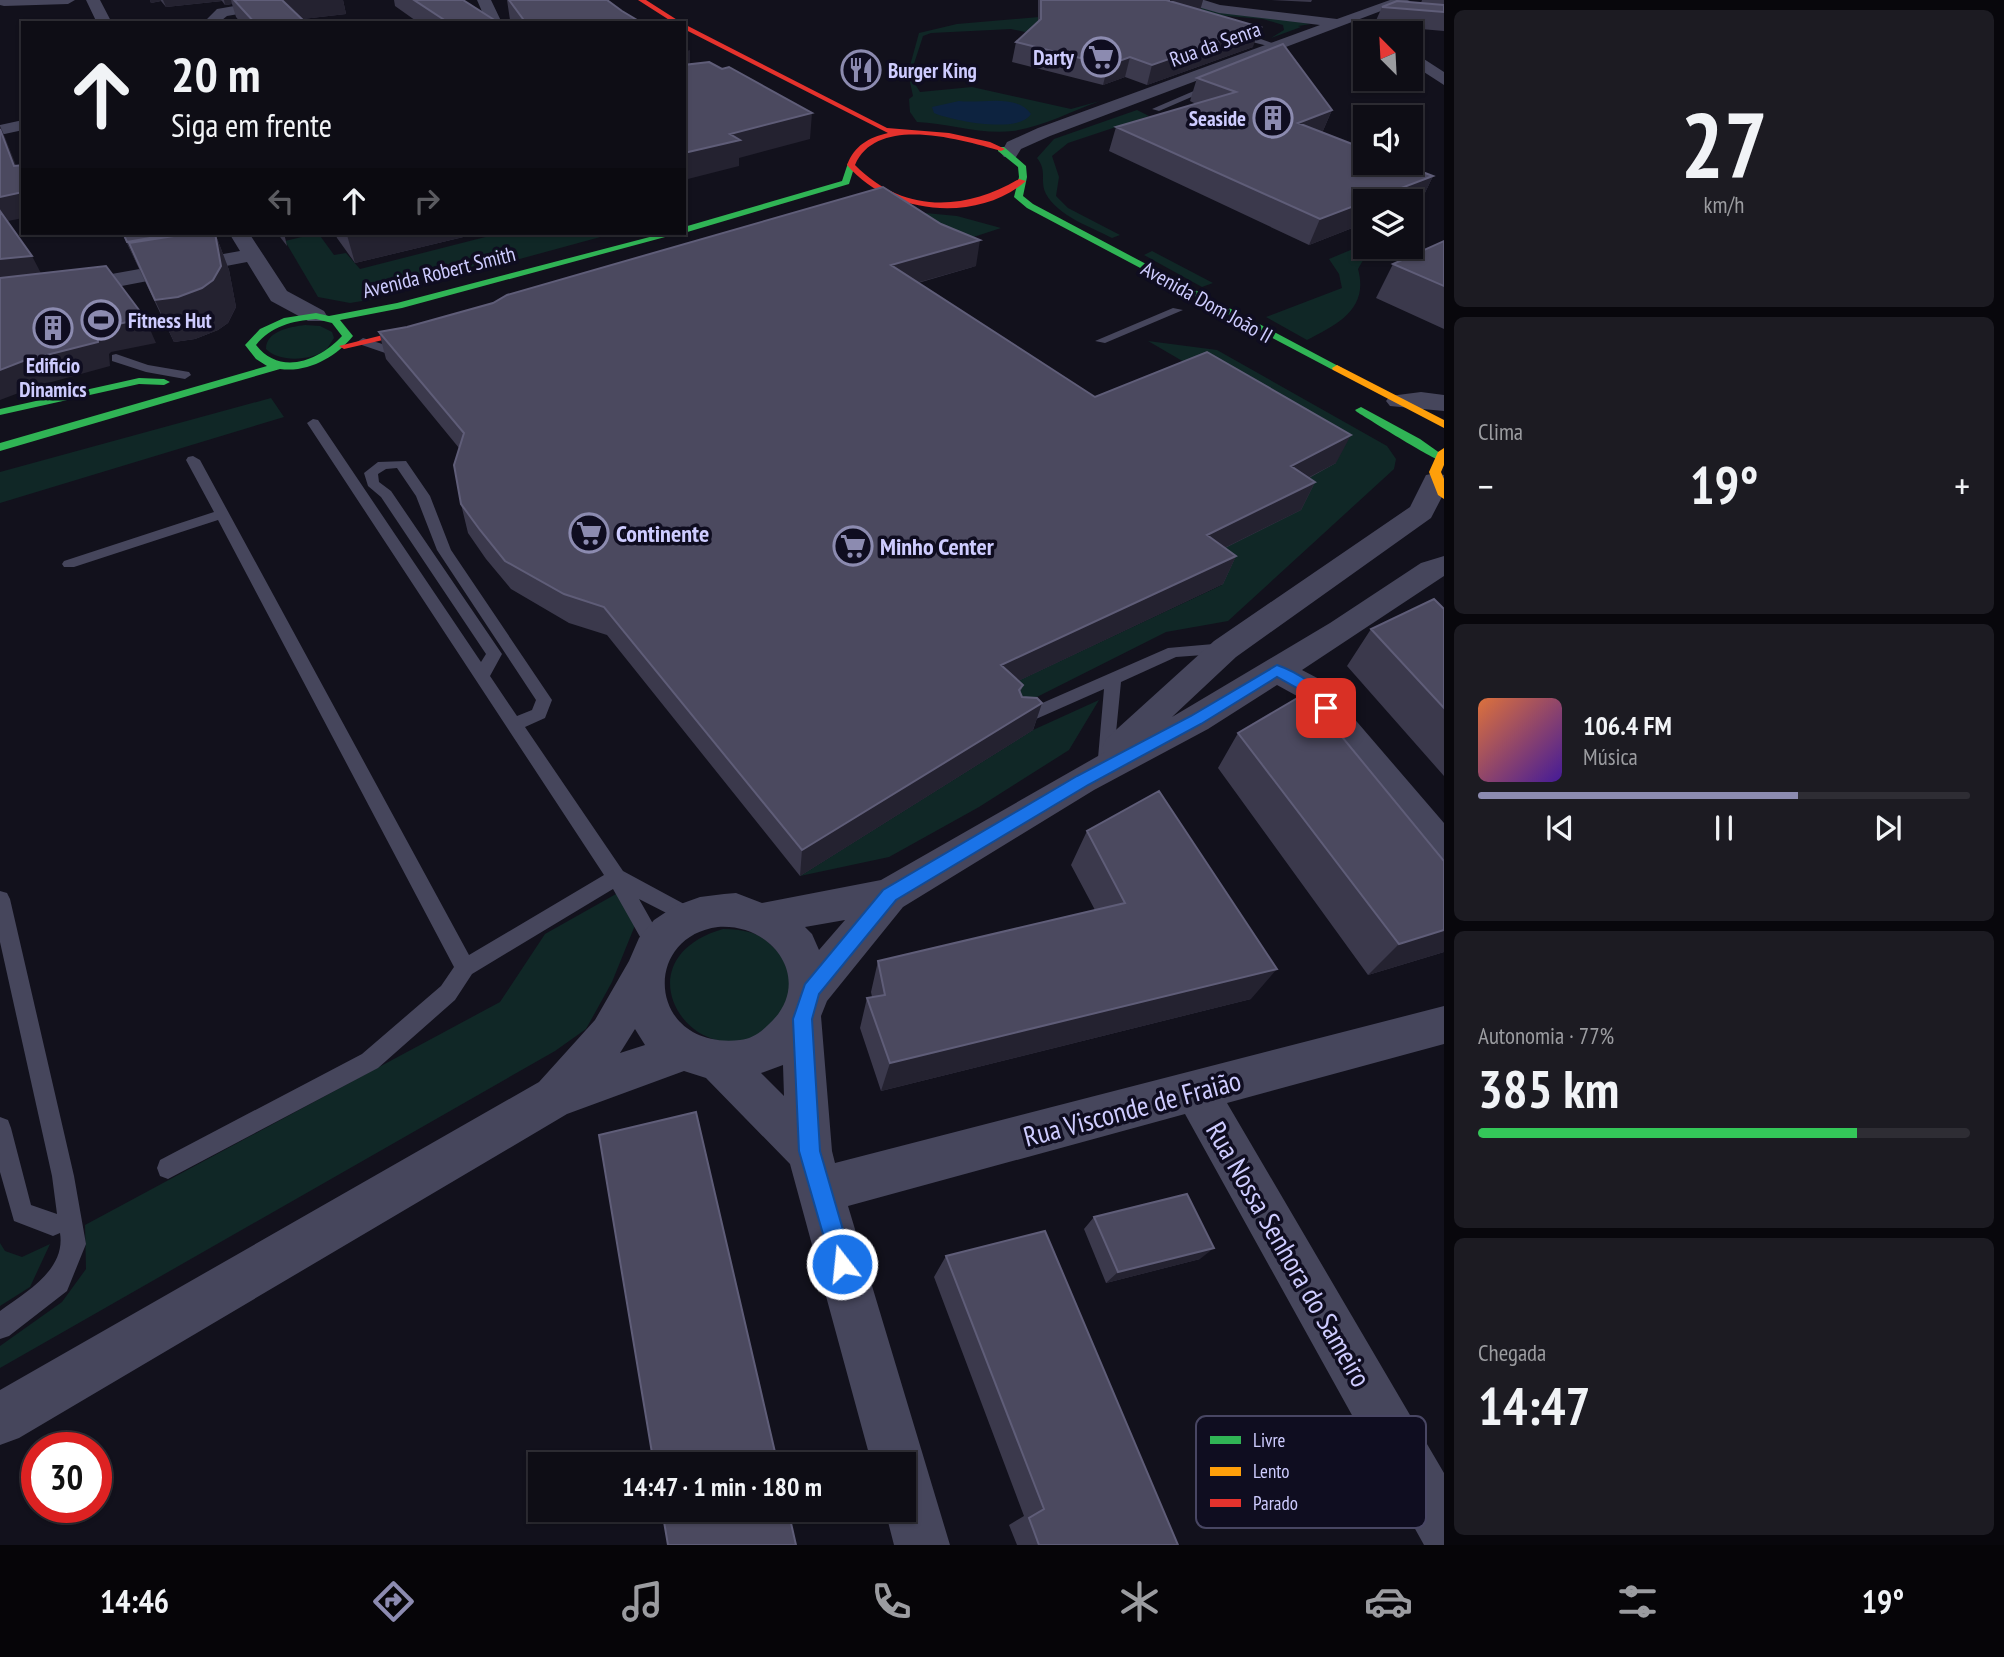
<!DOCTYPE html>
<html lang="pt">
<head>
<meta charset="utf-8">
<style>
	:root { --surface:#0e0d15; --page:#1c1b22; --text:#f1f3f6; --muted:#9b9ca0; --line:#2e2d34; --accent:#8c8bb0 }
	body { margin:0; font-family:"PT Sans Narrow",sans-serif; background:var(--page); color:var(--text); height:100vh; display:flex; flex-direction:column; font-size:26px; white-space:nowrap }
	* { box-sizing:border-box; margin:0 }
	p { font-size:23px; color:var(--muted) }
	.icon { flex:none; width:38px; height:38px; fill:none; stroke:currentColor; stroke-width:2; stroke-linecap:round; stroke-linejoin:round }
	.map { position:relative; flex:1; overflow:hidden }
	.panel { display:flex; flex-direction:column; gap:10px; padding:10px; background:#08070c; width:560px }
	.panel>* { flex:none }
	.hud { position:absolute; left:21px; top:21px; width:665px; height:214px; border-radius:0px; box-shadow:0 2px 5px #0004,0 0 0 2px var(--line); background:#0e0d15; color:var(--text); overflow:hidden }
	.needle { width:46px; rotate:336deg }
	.buttons { position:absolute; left:1353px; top:21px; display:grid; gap:14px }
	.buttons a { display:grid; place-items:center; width:70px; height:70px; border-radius:0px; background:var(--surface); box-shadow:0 2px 5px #0004,0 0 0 2px var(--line); font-size:35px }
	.speed { position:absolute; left:21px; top:1432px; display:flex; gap:14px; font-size:35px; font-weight:700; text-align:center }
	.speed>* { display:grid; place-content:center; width:91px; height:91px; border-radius:50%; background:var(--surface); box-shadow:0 2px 5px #0004,0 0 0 2px var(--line); line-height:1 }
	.speed .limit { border:10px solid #d22; background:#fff; color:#111 }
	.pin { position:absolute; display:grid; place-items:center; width:60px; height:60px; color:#fff; margin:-30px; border-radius:14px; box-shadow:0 4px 10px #0006 }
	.me { position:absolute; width:77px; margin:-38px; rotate:344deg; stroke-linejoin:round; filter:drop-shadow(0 0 5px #0008) }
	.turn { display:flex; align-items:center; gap:24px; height:147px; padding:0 35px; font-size:32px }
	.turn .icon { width:91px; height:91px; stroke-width:2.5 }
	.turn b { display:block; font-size:49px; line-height:60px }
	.lanes { display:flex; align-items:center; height:66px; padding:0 35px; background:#0003; justify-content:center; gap:35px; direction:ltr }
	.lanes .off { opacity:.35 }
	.big { font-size:52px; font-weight:600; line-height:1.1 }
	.panel .card { flex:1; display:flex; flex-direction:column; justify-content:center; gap:10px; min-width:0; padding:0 24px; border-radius:10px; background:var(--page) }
	.panel .dial { align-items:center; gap:0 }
	.dial b { font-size:91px; line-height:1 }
	.song { display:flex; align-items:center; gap:21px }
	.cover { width:84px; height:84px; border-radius:10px; background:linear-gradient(135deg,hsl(20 70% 55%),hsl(260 70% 35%)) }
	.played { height:7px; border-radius:4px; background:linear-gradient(90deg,var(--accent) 65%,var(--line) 65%) }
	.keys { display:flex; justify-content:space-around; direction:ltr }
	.heat { display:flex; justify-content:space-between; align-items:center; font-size:38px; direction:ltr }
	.charge { height:10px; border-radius:5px; background:linear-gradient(90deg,#34c759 77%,var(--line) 0) }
	.trip { position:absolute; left:528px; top:1452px; width:388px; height:70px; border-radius:0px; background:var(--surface); box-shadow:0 2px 5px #0004,0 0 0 2px var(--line); font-weight:600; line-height:70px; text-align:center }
	.tab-bar { display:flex; height:112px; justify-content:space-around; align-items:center; background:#060508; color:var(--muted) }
	.tab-bar .icon { width:49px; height:49px }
	.tab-bar .active { color:var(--accent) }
	.tab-bar b { font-size:32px; color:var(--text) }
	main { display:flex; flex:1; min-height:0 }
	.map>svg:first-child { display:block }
	.green { fill:#102726 }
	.water { fill:#0d2340 }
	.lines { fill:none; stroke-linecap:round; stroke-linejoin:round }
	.lane { fill:#46465c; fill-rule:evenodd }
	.street { fill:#46465c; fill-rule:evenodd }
	.fast { fill:#30b455; fill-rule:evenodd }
	.slow { fill:#ff9f0a; fill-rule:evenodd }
	.jam { fill:#e5322d; fill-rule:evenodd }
	.wall { fill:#3b394c }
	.shaded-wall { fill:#242230 }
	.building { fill:#4b495f; stroke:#5f5d78; stroke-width:2 }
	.route { fill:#1a73e8; stroke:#114b97; stroke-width:2 }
	.labels { text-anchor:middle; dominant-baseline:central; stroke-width:7; stroke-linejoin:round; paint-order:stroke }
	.far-street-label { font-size:21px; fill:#ceccff; stroke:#0f0d20 }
	.far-poi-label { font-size:21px; font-weight:bold; fill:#ceccff; stroke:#0f0d20; text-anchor:end }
	.poi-label { font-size:24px; font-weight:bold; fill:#ceccff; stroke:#0f0d20; text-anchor:start }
	.near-street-label { font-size:28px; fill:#ceccff; stroke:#0f0d20 }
	.key { fill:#0f0d20; stroke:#484663; stroke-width:2 }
	.key-label { font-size:19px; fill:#ceccff }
</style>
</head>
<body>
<main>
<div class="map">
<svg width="1444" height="1545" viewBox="0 0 1444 1545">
	<rect width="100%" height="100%" fill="#12111c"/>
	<path class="green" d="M1190,4L1311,24L1298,26L1301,27L1271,38L1284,30L1283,25L1263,19L1215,15L1044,36L1011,29L931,33L923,36L910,76L920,92L972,87L1071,109L1100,101C1072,111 1042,127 1013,131C981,135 948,123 917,122L910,112L909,99L913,96L908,73L919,33L957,24Z
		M1137,110L1149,116L1068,143L1052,156L1059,177L1056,196L1068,208L1120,235L1112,238C1091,227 1058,216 1046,194C1039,180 1048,172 1037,158L1054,139Z
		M904,211L957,216L1001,228L937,249Z
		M318,233L334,255L346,253L360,269L501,233H564L568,237L583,233H615L516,260L482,264L425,279L374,299L350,303L318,297L285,241Z
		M1365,244V247H1384L1366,255L1358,269C1369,309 1338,324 1307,340L1266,317L1342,288L1339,274L1329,259Z
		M1152,251L1213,283L1202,287L1144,255Z
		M305,325L320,326L332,332L334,338C331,342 328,349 324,351C309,361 278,362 266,349C266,331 290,327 305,325Z
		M1148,341L1217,350L1387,446L1396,459L1394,469L1228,621L1166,632L1011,710L992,693L1222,585L1191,366Z
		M271,398L284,417L0,503V472Z
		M1099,700L1069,750L979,807L889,857L800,876L1033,730Z
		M639,881L640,913L612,982L586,1029L555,1051L0,1368V1346L62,1302L86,1269L85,1225L500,1002L545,934Z
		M723,929C762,930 765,939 791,965V1004C782,1013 772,1030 761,1035C688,1071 619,959 723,929Z
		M0,1243L5,1251L22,1257L50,1244L30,1287L0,1306Z"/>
	<path class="water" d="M959,101C982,104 1016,93 1031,114C1019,134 953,121 934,113L932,107Z"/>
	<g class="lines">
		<path class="lane" d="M1236,26L1254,31L1258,38L1280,46L1276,48L1252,42L1248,34L1236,30Z
			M1210,84L1217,86L1159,111L1152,109Z
			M1173,308L1183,310L1105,343L1095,341Z
			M363,338L392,347L407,345L413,349L391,355L359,344L357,342Z
			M116,354L148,365L189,372L191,375L185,379L146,372L112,361V355Z
			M313,419L318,420L481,662L486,654L381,497L368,486L364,473L378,462L406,461L430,496L451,550L552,700L545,718L525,727L623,871L697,911L700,917L697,923L690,925L639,899L665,945L662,951L655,954L648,951L613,889L472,974L455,1000L378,1068L168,1179L160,1176L157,1168L160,1160L362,1054L441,986L454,967L218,520L74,567H64L62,564L64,561L214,512L186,460L188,457L193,456L200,460L469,955L604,875L307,423ZM397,468L416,496L437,550L536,700L532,710L517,716L490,676L502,654L391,491L379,482L378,474L386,469Z
			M1225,643L1231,645L1233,649L1231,653L1176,657L1121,682L1113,763H1101L1098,758L1104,689L1027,723H1015L1013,719L1015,715L1168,648Z
			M0,891L7,893L10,899L74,1176L86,1244L67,1291L9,1336L0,1339V1311C26,1292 66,1270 60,1233L53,1236L14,1221L0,1172V1117L8,1120L11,1128L31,1205L57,1214L52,1176L0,942Z"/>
		<path class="street" d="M0,0H75L68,4L4,6L0,5Z
			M86,0H100L112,23H97Z
			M269,0H303L296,4L227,16L222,20L224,23H209L207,19L217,9Z
			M477,0H491L502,23H487Z
			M1182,0H1204L1220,5L1337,19L1390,0H1410L1050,136L1021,149L1016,157H1004L1001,153L1007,142L1038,128L1320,25L1219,13L1184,3Z
			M1410,50L1444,72V85L1410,63Z
			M23,120V130L0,135V125Z
			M229,233H249L287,291L324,311L327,316L324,321H308L271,301L247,262L106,289L0,301V287L106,275L240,251Z
			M1421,392L1444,395V411L1390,406L1386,401L1390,396Z
			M1436,473L1444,475V493L1431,518L1236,657L1172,717L1330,623L1421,563L1444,556V576L1302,670L1321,680L1444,823V864L1431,860L1297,696L1277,685L1208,729L1094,790L903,907L827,1001L821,1016L832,1151L835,1163L1444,1006V1044L1227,1103L1444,1473V1545H1424L1185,1114L848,1206L950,1545H894L885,1510H905V1465H872L790,1164L706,1078L684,1071L567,1114L19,1438L0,1445V1390L539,1082L595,1020L629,961L639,938L654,920L675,906L700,897L724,894L736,893L762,903L881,880L1105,752L1102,747L1107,738L1214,641L1410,507L1426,475ZM845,920L819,950L812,934L805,927ZM718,927C775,923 815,983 768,1025C760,1033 751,1039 740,1040C648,1050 640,937 718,927ZM635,1029L645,1045L620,1053ZM783,1065L784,1096L761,1073Z"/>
		<path class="fast" d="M998,147H1004L1026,166L1027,177L1023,196L1033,204L1342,368L1333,370L1027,208L1014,197L1019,177L1018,167L998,151Z
			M848,163L855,165L849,184L684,233V227L842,181Z
			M665,233H680L402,308L340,320L353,336C336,357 308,373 280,369L0,451V443L267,366L256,359L245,345L260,329L284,318L316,313L329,316L397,303ZM316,319L332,323L342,336C319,361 280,376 256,345C271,326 292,321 316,319Z
			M139,378L164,379L170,382L164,385L139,384L0,415V409Z
			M1361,407L1420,439L1444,456V462C1437,462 1370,420 1357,412L1355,410Z"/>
		<path class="slow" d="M1337,365L1444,420V428L1333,370L1332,368Z
			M1444,448V465L1441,472L1444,479V499L1438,495L1429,472L1438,452Z"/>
		<path class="jam" d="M638,0H646L682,23H674Z
			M684,24L887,128L949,133L990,142L1005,149L1001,151C962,140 877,114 855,165C902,213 964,212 1019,179L1026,181C976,224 888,214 847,165C855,145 868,138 888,133L684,29Z
			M431,323L436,326L435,328L344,349L339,346Z"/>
	</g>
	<path class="wall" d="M150,0H343L346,14L302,19L306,23H241L236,17L232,4L225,5L222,1L166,7L161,1L151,3Z
		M394,0H463L499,23H419L395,6Z
		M507,0H607L622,11L642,23H512L510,20Z
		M1038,0H1203L1200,10L1253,47L1147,85L1125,77L1103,85L1012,62L1016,42L1038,23Z
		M1271,0H1312L1311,2Z
		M1422,0H1444V31L1374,25L1382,7L1421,3Z
		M1197,78L1332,110L1322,133L1433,176L1421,201L1410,205V201H1365V223L1309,245L1109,151L1116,127L1196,104L1190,101Z
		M122,233H183L184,234L193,233H215L229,270L236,307L228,323L218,330L195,339L174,342Z
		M277,233H284L287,246Z
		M335,233H480L355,263L337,238Z
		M1444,241V329L1376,298L1393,264Z
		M976,266L918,283L1095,397L1336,463L1309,478L1315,482L1301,510L1225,548L1236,556L1223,584L1018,681L1023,685L1020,693L1022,697L1042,703L1033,730L800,876L607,635L569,623L511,589L486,559L468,533L461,504L459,448L386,359L379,332Z
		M1444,609V776L1347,666L1371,629Z
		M1238,733L1444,861V952L1368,975L1218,768Z
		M1087,831L1251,999L881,1091L860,1028L867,998L872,997L871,992L878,961L1095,910L1071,865Z
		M1094,1217L1200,1259L1106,1283L1084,1229Z
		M946,1256L1178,1545H1017L1009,1525L1024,1516L934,1277Z"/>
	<path class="shaded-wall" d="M150,0H161V1L151,3Z
		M163,0H221L222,1L166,7Z
		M224,0H231L232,4L225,5Z
		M280,0H343L346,14L286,21Z
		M1166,0H1203L1199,14Z
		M1260,27L1253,47L1147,85L1152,65Z
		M690,50V74L684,76V52Z
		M1130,57L1125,77L1103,85L1108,65Z
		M1332,110L1322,133L1298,123Z
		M812,113L810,139L739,158V166L684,180V153L730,134Z
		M0,126L5,137L23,183L14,166L0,130Z
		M1433,176L1421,201L1410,205V201H1367Z
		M23,192V218L3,222L0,216V197Z
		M1365,202V223L1309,245L1320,219Z
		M178,233H183L192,257L129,243L138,267L127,242Z
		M215,233L229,270L236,307L228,323L218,330L195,339L174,342L155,300Z
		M356,233H480L355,263L347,235Z
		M980,240L976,266L888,291L891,265Z
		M32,256L44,279L0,284V259Z
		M145,318L156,343L111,352L109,354L110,366L37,386L0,400V370L100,328Z
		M1351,435L1336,463L1277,494L1291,466Z
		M1315,482L1301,510L1194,563L1207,535Z
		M1236,556L1223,584L993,693L1001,665Z
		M1042,703L1033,730L800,876L802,850Z
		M1444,930V952L1368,975L1399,944Z
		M1277,969L1251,999L881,1091L890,1063Z
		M1214,1248L1200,1259L1106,1283L1118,1272Z"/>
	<path class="building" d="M234,0H282L306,23H255Z
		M414,0H463L499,23H449Z
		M509,0H607L622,11L642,23H526Z
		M1041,0H1170H1166L1260,27L1152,65L1130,57L1108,65L1016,42L1041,19Z
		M1397,1L1444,5V12L1382,7Z
		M1283,44L1332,110L1298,123L1365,149V163H1399L1433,176L1320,219L1116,127L1236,92L1197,78Z
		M709,62L722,69L729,67L812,113L730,134L740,140L684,153V65Z
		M0,129L14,166L23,165V192L0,197Z
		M883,187L941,224L980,240L891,265L1095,397L1207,352L1351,435L1291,466L1315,482L1207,535L1236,556L1001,665L1023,685L1019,690L1022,697L1037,698L1042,703L802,850L604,607L564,594L505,561L480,530L461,504L454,465L464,433L379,332L407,327L493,303L507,295Z
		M0,211L32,256L0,259Z
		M123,233H178L127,242Z
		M193,233H215L221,266L213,280L202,288L178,297L155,300L129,243Z
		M1444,241V286L1393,264Z
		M106,266L145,318L100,328L97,330L98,342L23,361L0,370V278Z
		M1434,599L1444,609V708L1371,629Z
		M1306,693L1444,861V930L1399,944L1238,733Z
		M1159,791L1277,969L890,1063L867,998L885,995L878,961L1125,903L1087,831Z
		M696,1112L778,1465H654L599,1135Z
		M1187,1194L1214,1248L1118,1272L1094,1217Z
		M1045,1231L1178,1545H1039L1029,1518L1044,1509L946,1256Z
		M662,1510H788L796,1545H668Z"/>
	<path class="route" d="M1277,665C1300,673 1320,688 1333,708L1331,712H1320L1304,692L1277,677L1201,724L1088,785L896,900L819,994L812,1019L820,1151L853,1264L850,1272L842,1275L834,1272L799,1151L793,1019L805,984L883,890L1077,776L1191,716Z"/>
	<defs>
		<g id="supermarket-ring" transform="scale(2.0125)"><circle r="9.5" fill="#0f0d20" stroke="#8c8bb0" stroke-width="1.5"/><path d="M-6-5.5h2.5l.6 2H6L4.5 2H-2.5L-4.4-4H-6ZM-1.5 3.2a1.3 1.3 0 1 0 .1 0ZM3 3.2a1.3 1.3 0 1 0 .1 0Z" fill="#8c8bb0"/></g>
		<g id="restaurant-ring" transform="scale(2.0125)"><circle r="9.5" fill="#0f0d20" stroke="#8c8bb0" stroke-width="1.5"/><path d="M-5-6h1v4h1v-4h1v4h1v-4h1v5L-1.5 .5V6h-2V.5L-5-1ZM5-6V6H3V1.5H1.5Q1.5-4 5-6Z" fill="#8c8bb0"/></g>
		<g id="building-ring" transform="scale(2.0125)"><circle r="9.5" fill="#0f0d20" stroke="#8c8bb0" stroke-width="1.5"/><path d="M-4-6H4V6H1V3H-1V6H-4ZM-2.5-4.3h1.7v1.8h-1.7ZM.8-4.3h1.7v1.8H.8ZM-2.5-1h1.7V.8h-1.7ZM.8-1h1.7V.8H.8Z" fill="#8c8bb0"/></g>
		<g id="stadium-ring" transform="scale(2.0125)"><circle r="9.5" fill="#0f0d20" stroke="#8c8bb0" stroke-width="1.5"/><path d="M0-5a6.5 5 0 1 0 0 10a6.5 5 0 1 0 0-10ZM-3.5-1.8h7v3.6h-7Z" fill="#8c8bb0"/></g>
	</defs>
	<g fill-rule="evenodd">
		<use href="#supermarket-ring" x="1101" y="57"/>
		<use href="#restaurant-ring" x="861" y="70"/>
		<use href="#building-ring" x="1273" y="118"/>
		<use href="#stadium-ring" x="101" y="320"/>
		<use href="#building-ring" x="53" y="328"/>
		<use href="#supermarket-ring" x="589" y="533"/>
		<use href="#supermarket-ring" x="853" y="546"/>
	</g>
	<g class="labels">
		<g class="far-street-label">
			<text transform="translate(1215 44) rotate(-20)">Rua da Senra</text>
			<text transform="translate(439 272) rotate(-14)">Avenida Robert Smith</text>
			<text transform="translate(1207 302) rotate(29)">Avenida Dom João II</text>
		</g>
		<g class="far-poi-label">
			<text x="1074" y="57">Darty</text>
			<text x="888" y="70" text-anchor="start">Burger King</text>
			<text x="1246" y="118">Seaside</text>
			<text x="128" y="320" text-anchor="start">Fitness Hut</text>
			<text x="53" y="365" text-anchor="middle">Edificio<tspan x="53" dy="24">Dinamics</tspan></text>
		</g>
		<g class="poi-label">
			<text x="616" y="533">Continente</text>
			<text x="880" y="546">Minho Center</text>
		</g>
		<g class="near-street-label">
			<text transform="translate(1132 1108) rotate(-15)">Rua Visconde de Fraião</text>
			<text transform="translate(1289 1254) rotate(60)">Rua Nossa Senhora do Sameiro</text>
		</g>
	</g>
	<rect x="1196" y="1416" width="230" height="112" rx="10" class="key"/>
	<rect x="1210" y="1436" width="31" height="8" fill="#30b455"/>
	<rect x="1210" y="1467" width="31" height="9" fill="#ff9f0a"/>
	<rect x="1210" y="1499" width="31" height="8" fill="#e5322d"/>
	<g class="key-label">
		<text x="1253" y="1447">Livre</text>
		<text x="1253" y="1478">Lento</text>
		<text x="1253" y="1510">Parado</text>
	</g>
</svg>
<div class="buttons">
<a><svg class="needle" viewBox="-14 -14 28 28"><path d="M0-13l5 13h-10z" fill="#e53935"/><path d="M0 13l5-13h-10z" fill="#9b9ca0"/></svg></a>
<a><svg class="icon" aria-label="sound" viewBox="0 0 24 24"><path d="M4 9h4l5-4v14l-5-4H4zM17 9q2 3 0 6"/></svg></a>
<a><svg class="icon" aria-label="layers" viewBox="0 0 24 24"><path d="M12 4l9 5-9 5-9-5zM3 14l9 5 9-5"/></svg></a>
</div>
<div class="speed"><div class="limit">30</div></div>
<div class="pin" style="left:1326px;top:708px;background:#d93025"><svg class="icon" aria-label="arrive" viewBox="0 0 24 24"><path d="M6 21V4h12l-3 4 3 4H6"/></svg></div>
<svg class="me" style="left:842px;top:1264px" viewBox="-20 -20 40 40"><circle r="17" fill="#1a73e8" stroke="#fff" stroke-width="3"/><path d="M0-11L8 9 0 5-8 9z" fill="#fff"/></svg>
<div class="trip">14:47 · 1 min · 180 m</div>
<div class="hud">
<div class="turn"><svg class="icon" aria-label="ahead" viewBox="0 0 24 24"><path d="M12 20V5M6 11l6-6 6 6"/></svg><div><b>20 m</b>Siga em frente</div></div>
<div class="lanes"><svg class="icon off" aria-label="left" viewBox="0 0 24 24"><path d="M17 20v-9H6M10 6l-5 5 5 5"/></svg><svg class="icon" aria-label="ahead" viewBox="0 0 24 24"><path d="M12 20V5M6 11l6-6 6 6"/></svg><svg class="icon off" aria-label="right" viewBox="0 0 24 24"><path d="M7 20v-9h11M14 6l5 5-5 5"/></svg></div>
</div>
</div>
<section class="panel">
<div class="card dial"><b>27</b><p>km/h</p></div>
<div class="card"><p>Clima</p>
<div class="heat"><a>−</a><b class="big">19°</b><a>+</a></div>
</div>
<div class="card">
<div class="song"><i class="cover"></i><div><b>106.4 FM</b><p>Música</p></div></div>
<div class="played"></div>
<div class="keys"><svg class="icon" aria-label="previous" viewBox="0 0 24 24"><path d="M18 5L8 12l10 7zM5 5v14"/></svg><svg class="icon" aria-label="pause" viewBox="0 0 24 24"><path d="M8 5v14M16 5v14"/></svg><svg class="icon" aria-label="next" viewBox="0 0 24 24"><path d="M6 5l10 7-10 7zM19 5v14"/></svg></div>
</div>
<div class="card"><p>Autonomia · 77%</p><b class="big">385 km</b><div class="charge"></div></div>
<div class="card"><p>Chegada</p><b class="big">14:47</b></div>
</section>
</main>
<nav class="tab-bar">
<b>14:46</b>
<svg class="icon active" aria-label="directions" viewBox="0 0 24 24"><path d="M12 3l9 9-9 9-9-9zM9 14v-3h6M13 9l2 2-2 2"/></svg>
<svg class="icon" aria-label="music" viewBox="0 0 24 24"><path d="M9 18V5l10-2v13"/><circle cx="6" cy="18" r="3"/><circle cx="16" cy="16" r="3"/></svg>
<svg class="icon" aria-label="phone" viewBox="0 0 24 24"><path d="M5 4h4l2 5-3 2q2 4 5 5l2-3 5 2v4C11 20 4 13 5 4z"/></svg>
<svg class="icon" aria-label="climate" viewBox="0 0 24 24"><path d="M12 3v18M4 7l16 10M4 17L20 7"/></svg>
<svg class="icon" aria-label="car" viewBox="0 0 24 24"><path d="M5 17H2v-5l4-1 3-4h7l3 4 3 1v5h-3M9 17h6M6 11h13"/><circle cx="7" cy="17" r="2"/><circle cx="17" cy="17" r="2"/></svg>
<svg class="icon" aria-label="filters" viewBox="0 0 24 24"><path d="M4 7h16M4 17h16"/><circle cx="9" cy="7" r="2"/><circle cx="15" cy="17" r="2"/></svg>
<b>19°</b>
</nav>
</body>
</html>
